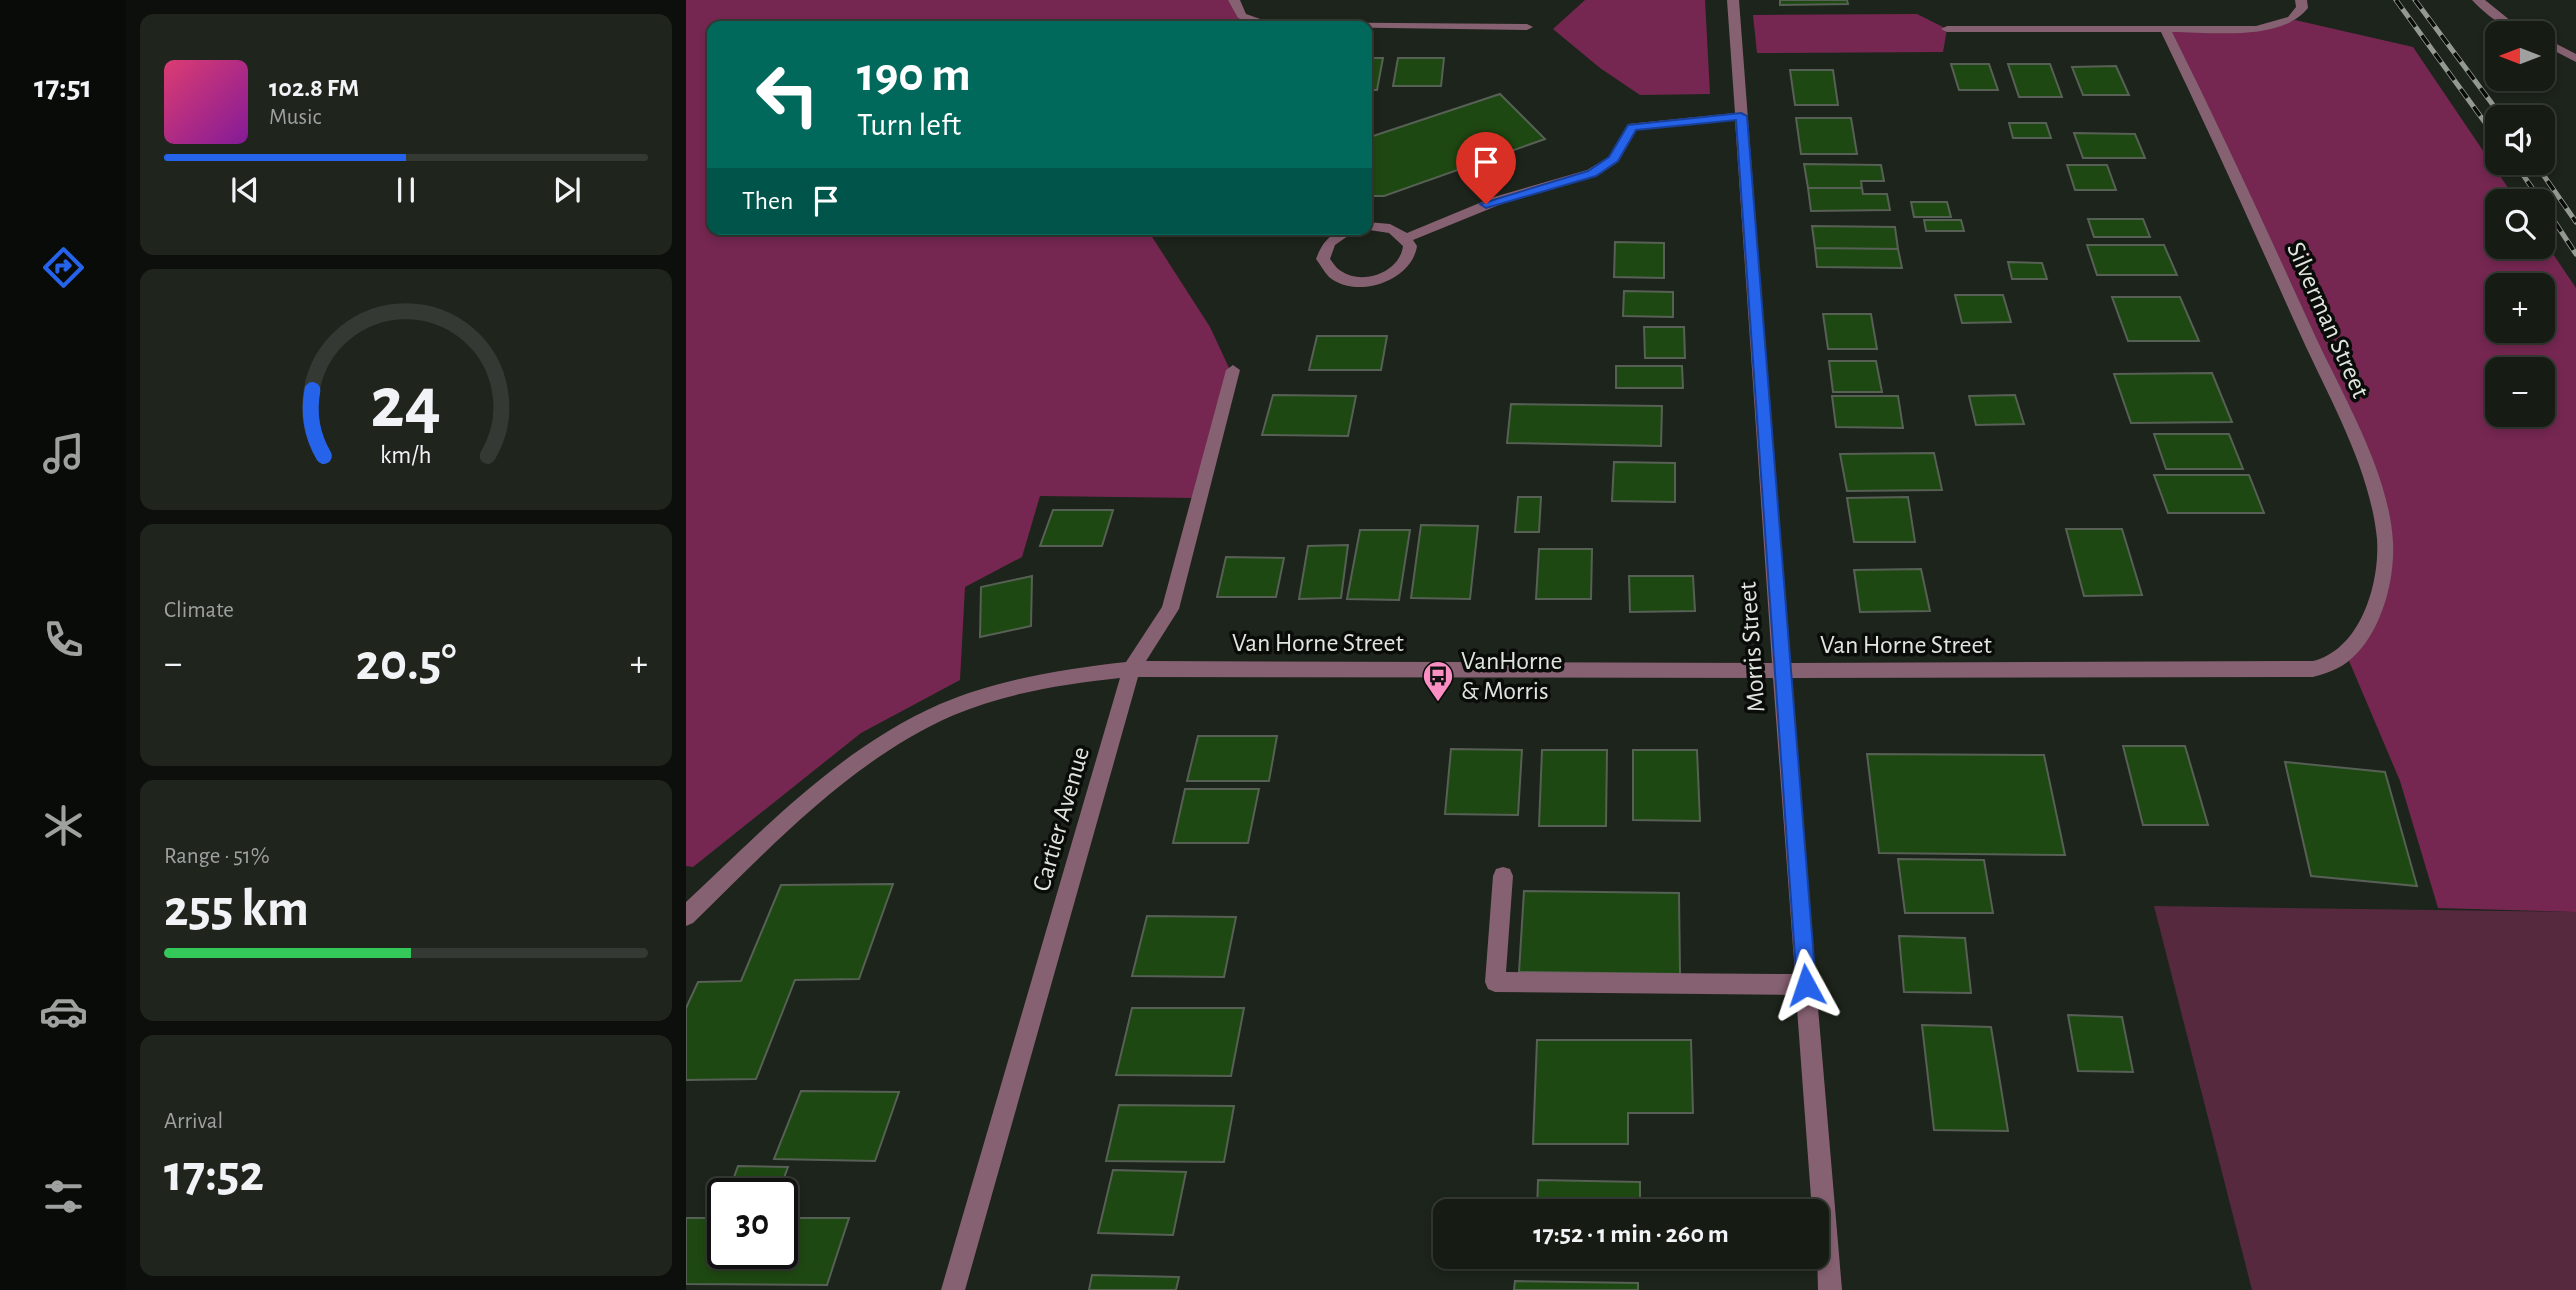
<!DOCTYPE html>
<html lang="en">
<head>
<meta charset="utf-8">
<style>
	:root { --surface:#161b14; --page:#1f241d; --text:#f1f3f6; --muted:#9ea1a0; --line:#353934; --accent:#2563eb }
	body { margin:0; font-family:"Alegreya Sans",sans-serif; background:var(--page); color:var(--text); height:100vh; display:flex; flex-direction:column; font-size:26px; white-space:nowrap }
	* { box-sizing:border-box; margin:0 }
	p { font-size:23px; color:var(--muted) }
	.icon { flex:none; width:38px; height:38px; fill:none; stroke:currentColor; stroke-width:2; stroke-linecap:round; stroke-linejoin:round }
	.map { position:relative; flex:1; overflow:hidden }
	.panel { display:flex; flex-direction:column; gap:14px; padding:14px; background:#0c0f0b; width:560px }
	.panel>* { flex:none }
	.top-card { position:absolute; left:21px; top:21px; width:665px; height:214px; border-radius:14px; box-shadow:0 4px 10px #0003,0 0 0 2px var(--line); background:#00695c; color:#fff; overflow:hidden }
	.needle { width:46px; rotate:270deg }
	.fabs { position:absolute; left:1799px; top:21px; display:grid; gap:14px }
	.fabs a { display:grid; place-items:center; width:70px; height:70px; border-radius:14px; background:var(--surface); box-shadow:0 4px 10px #0003,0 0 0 2px var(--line); font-size:35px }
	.speed { position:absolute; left:21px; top:1178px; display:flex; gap:14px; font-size:35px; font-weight:700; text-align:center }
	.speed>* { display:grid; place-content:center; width:91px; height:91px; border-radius:50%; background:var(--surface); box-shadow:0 4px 10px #0003,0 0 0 2px var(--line); line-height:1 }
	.speed .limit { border:4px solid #111; border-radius:10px; background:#fff; color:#111 }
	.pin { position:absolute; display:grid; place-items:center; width:60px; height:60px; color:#fff; margin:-72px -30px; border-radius:50% 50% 50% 0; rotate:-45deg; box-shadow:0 0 7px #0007 }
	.pin .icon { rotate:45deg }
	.me { position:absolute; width:77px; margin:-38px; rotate:355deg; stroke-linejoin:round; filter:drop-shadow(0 0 5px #0008) }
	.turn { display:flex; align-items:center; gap:24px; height:147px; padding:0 35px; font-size:32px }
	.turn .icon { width:91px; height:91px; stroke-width:2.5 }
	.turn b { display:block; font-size:49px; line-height:60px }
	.then { display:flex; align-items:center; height:66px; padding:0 35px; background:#0003; gap:14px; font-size:26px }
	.big { font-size:52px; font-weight:700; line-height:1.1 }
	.panel .tile { flex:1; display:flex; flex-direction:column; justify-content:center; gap:10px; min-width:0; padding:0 24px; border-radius:14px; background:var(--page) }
	.panel .dial { align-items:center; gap:0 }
	.dial svg { height:182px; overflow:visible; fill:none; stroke:var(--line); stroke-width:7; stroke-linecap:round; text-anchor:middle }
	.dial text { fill:var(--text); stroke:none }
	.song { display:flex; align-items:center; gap:21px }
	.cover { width:84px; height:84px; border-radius:10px; background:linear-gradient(135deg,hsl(340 70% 55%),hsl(290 70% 35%)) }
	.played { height:7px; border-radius:4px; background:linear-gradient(90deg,var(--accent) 50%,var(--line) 50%) }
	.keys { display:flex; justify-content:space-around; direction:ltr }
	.heat { display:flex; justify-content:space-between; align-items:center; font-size:38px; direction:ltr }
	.charge { height:10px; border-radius:5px; background:linear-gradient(90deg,#34c759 51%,var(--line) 0) }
	.trip { position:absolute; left:747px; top:1199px; width:396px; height:70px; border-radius:14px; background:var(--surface); box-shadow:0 4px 10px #0003,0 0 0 2px var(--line); font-weight:700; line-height:70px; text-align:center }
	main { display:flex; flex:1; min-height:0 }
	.menu { display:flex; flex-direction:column; width:126px; justify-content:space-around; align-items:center; background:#090b08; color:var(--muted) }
	.menu .icon { width:49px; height:49px }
	.menu .current { color:var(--accent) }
	.menu b { font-size:32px; color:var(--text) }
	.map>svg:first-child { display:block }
	.green { fill:#56293f }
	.forest { fill:#752751; fill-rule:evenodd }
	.building { fill:#1e4812; stroke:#576055; stroke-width:2 }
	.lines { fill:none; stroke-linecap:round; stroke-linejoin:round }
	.minor { fill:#866172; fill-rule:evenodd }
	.rail-casing { stroke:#949a92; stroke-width:5 }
	.rail { stroke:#090c08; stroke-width:3.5; stroke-dasharray:11; stroke-linecap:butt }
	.route { fill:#2563eb; stroke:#184099; stroke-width:2 }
	.labels { text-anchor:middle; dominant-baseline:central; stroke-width:7; stroke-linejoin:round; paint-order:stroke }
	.street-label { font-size:26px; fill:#e0e5de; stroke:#090c08 }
	.poi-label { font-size:26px; fill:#e0e5de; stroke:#090c08; text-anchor:start }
</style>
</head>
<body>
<main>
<nav class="menu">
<b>17:51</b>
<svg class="icon current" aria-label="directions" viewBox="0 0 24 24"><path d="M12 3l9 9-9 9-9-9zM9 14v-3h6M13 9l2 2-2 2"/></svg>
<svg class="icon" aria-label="music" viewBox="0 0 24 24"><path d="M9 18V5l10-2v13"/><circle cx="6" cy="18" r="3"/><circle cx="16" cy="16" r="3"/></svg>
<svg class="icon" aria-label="phone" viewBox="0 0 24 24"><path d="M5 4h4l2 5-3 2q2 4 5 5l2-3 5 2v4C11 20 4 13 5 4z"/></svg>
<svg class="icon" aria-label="climate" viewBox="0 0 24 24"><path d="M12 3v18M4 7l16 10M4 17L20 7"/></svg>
<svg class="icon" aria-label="car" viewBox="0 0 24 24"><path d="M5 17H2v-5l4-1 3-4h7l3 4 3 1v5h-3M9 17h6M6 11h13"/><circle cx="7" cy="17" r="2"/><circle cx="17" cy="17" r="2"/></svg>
<svg class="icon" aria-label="filters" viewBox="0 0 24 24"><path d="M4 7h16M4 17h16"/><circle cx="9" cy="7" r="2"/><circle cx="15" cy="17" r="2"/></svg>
</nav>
<section class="panel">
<div class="tile">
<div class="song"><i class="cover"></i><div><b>102.8 FM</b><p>Music</p></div></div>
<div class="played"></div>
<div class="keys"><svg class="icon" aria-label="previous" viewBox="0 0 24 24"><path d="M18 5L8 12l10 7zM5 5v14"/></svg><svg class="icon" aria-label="pause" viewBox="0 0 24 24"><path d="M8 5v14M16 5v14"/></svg><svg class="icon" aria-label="next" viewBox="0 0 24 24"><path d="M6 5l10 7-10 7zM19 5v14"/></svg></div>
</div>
<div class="tile dial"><svg viewBox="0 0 100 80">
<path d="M14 69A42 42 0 1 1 86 69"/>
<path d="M14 69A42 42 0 0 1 9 40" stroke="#2563eb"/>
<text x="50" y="56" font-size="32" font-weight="700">24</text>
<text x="50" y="72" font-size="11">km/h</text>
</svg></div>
<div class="tile"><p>Climate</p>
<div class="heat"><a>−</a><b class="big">20.5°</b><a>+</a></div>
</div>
<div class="tile"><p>Range · 51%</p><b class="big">255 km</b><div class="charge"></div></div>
<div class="tile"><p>Arrival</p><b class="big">17:52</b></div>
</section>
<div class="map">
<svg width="1890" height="1290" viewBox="0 0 1890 1290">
	<rect width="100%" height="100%" fill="#1d241b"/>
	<path class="green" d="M1468,906L1890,912V1290H1566Z"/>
	<path class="forest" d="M0,0H546L564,20L562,26H26V229H461L524,327L544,370L510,498L354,496L336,557L279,587L274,680L175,733L7,867L0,866Z
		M899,0H1019L1024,94L954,95L914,68L867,29Z
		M1231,14L1261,29L1257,52L1071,53L1067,15Z
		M1609,20L1727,47L1831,201H1811V247H1857V239L1890,288V912L1752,908L1714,781L1658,649L1686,611L1696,543L1675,457L1477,30L1584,28ZM1811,285H1857V331H1811ZM1811,369H1857V415H1811Z"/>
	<path class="building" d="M1094,0H1161L1162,4L1094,5Z
		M681,58H697L691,90H681Z
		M712,58H758L755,86H707Z
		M1265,64H1303L1312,90H1273Z
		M1322,64H1364L1376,97H1333Z
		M1430,66L1443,95H1397L1386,67Z
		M1104,70H1147L1152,105H1109Z
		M814,94L859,139L698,196H681V138Z
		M1110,118H1165L1171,154H1115Z
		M1323,123H1360L1365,138H1327Z
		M1388,133L1449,134L1459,158H1397Z
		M1118,164L1195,165L1198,181H1175L1176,188H1122Z
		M1381,165H1421L1430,190H1389Z
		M1122,188H1176L1177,194H1201L1204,210L1125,211Z
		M1225,202H1261L1265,217H1228Z
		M1402,219H1457L1464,237H1408Z
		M1238,220H1275L1278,231H1240Z
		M1126,226L1209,227L1212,249L1129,248Z
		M929,242L978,243V278L928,277Z
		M1401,245H1478L1491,275H1411Z
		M1129,248L1212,249L1216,268L1131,267Z
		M1322,262L1356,263L1361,279H1326Z
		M938,291L987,292V317L937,316Z
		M1269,295H1317L1325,322L1276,323Z
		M1426,297H1494L1513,341H1442Z
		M1137,314H1185L1191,349H1142Z
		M958,327H998L999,358H959Z
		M631,336H701L695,370H623Z
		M1143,361H1190L1196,392H1147Z
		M930,366H996L997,388H930Z
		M1526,373L1546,422L1445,423L1428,374Z
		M587,395L670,396L662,436L576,435Z
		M1329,395L1338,424L1290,425L1283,396Z
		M1146,396H1212L1217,428L1150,427Z
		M825,404L976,406L975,446L821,443Z
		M1468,434H1543L1557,469H1480Z
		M1248,453L1256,490L1161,491L1154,454Z
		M928,462L989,463V502L926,501Z
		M1468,475H1563L1578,513H1482Z
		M832,497H855L853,532H829Z
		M1222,497L1229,542H1168L1161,498Z
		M367,510H427L416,546H354Z
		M735,525L792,526L784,599L725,598Z
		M1380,529H1436L1456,595L1398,596Z
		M674,530H724L713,600L661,599Z
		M662,545L655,598L613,599L622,546Z
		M853,549H906L905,599H850Z
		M540,557L598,558L590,597H531Z
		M1235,569L1244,611L1174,612L1168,570Z
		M346,576L345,626L294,637L295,587Z
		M943,576H1007L1009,611L944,612Z
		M512,736H591L583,781H501Z
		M1437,746H1499L1522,825H1457Z
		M765,749L836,750L832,815L759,814Z
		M856,750H921L920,826H853Z
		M947,750H1011L1014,821L947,820Z
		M1181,754L1358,755L1379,855L1193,853Z
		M1599,762L1699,772L1731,886L1625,876Z
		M499,789H573L562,843H487Z
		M1212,859L1298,860L1307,913H1219Z
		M207,884L173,979L109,980L70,1079L0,1080V1008L12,982L55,981L95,885Z
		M838,891L993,893L994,974L833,972Z
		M461,916L550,917L538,977L446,976Z
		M1213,936L1279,938L1285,993L1218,992Z
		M446,1008H558L545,1076L430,1075Z
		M1382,1015L1436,1017L1447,1072L1392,1071Z
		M1236,1025L1305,1027L1322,1131L1248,1130Z
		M851,1040H1005L1007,1113H942V1144H847Z
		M115,1091L213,1092L189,1161L88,1159Z
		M433,1105L548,1106L538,1162L420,1161Z
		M52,1166L102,1167L92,1194H42Z
		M427,1170L500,1172L487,1235L412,1233Z
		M852,1180L954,1182V1211H851Z
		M0,1218H37V1253H96V1218H163L141,1285L0,1284Z
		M849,1256H954V1268L848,1267Z
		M406,1275L493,1277L490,1290H403Z
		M829,1281L952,1283V1290H828Z"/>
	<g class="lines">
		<path class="minor" d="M542,0H554L560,14L583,22L841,24L847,27L841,30L575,26L552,18Z
			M1041,0H1053L1103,663L1627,661C1675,649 1694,583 1691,539C1684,468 1644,400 1615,336C1569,234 1524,133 1475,32H1261L1255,29L1261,26H1570L1602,17L1610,7L1609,0H1621L1622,8C1595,42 1526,32 1486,32C1537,134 1584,237 1631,340C1660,401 1703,474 1707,542C1709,581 1695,633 1665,659C1654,669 1641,673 1627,677L1104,678L1156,1290H1132L1130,1211H1126L1110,995L809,992L802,989L799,982L807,876L810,869L817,867L824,869L827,876L820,972L1109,974L1087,678L452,677L279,1290H255L434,678C378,684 320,693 268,715C165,760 86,846 7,923L0,926V902C78,829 154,748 254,704C313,679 377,669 440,662L476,607L540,370L547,365L554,370L493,609L460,661L1086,663L1049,120L950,130L932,162L911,176L818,203L727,240L731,246C726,281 671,300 643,277C638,272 634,264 630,259C638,238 648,229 672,229L649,245L644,259C647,263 651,269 655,271C677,286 714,272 717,246L703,233L677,229H681V222L704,224L721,233L808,197L901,170L923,157L942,124L1049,113Z
			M1786,0H1799L1825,21L1850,33C1825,34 1803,18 1786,0Z
			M1857,37L1890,54V62L1857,45Z"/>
		<g class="rail-casing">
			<path id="rail" d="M1710,0L1811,139
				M1729,0L1816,117
				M1829,163L1855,201
				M1849,163L1890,222
				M1857,204L1890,254"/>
		</g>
		<use href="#rail" class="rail"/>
	</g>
	<path class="route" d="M1055,113L1061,116L1130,985L1127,992L1120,995L1113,992L1111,985L1050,120L950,130L932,161L910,176L800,208L794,204L902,171L923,157L942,125Z"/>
	<defs>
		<g id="bus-pin" transform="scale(1.575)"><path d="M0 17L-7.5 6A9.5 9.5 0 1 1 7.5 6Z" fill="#fb8fc3" stroke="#090c08"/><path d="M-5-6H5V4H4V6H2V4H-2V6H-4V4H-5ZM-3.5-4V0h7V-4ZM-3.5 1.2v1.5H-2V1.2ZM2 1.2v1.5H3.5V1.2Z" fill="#111"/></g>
	</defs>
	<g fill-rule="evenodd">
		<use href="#bus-pin" x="752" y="676"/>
	</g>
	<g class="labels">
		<g class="street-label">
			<text transform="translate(1642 320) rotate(66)">Silverman Street</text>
			<text x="632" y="643">Van Horne Street</text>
			<text x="1220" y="645">Van Horne Street</text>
			<text transform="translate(1066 647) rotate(-94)">Morris Street</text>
			<text transform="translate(375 819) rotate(-74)">Cartier Avenue</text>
		</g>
		<g class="poi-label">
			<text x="775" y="661">VanHorne<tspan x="775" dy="30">&amp; Morris</tspan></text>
		</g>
	</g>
</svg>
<div class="fabs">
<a><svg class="needle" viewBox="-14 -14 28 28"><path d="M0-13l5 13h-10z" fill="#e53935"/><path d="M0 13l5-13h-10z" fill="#9ea1a0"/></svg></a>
<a><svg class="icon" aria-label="sound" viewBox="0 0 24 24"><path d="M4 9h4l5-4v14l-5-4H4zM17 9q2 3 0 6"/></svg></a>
<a><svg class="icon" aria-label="search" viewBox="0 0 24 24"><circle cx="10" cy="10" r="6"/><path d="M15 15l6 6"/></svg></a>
<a>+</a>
<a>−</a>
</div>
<div class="speed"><div class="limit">30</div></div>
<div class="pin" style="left:800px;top:204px;background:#d93025"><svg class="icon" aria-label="arrive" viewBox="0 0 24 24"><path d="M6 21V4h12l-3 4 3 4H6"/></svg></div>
<svg class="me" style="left:1120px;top:985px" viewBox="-20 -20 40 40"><path d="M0-17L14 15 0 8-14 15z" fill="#2563eb" stroke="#fff" stroke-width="4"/></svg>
<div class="trip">17:52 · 1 min · 260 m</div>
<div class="top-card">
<div class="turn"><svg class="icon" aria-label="left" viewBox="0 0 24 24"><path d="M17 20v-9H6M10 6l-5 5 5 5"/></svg><div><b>190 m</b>Turn left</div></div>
<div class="then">Then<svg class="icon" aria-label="arrive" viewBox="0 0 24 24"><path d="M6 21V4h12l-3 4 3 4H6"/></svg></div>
</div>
</div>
</main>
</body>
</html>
